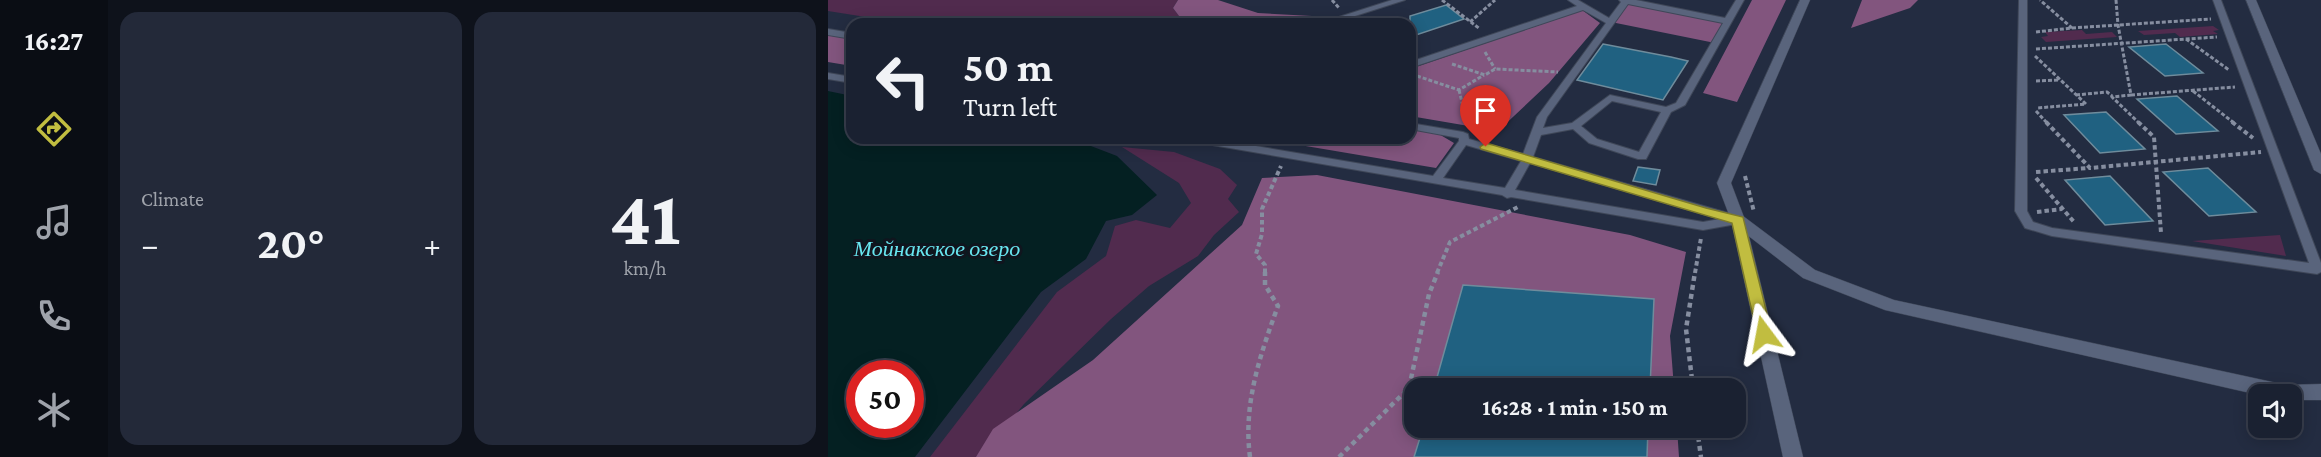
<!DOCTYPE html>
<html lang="en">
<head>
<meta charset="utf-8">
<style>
	:root { --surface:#1a2131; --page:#232939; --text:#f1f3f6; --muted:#9fa3ab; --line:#383e4d; --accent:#c1bd40 }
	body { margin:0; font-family:"Crimson Pro",serif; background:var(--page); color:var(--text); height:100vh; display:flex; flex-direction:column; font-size:22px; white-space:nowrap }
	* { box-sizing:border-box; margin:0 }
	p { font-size:20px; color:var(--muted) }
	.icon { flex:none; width:33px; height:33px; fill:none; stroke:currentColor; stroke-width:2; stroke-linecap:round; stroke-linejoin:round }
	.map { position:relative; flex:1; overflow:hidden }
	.drawer { display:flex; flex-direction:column; gap:12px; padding:12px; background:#0e121b; width:720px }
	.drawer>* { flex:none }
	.banner { position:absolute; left:18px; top:18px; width:570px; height:126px; border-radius:18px; box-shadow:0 3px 15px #0003,0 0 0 2px var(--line); background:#1a2131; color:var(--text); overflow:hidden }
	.tools { position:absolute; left:1420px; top:384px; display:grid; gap:12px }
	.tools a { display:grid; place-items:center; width:54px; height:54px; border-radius:12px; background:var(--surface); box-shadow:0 3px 15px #0003,0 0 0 2px var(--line); font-size:30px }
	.speed { position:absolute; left:18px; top:360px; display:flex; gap:12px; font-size:30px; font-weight:700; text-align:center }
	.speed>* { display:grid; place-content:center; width:78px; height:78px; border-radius:50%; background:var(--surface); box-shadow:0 3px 15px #0003,0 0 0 2px var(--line); line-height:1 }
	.speed .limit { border:9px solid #d22; background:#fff; color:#111 }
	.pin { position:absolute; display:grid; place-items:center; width:51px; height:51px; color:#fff; margin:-62px -26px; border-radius:50% 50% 50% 0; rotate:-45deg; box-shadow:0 0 6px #0007 }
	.pin .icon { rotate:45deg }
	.me { position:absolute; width:66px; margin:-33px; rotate:347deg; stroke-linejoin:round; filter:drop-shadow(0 0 4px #0008) }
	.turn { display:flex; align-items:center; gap:21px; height:126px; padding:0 18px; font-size:27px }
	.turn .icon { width:78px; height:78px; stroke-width:2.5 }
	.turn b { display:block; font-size:42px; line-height:51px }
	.big { font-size:45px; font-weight:700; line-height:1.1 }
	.drawer .card { flex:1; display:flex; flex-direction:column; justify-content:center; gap:9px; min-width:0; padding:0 21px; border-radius:18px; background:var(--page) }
	.drawer .dial { align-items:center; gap:0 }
	.dial b { font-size:78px; line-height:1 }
	.heat { display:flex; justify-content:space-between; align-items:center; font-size:33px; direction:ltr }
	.drawer .tiles { flex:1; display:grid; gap:12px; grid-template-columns:repeat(2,1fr) }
	.trip { position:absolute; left:576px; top:378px; width:342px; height:60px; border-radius:18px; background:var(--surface); box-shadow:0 3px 15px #0003,0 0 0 2px var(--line); font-weight:700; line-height:60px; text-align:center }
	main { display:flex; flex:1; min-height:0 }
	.tabs { display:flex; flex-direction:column; width:108px; justify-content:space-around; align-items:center; background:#0a0d14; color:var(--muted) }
	.tabs .icon { width:42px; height:42px }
	.tabs .active { color:var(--accent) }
	.tabs b { font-size:27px; color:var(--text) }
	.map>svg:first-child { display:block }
	.green { fill:#512b4e }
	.forest { fill:#82557e }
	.water { fill:#042022; fill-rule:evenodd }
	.building { fill:#206181; stroke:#6f8c9c; stroke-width:1.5 }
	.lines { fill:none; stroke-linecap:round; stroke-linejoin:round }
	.lane-casing { stroke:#3f4758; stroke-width:2 }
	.street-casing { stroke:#3f4758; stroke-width:1 }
	.secondary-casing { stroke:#3f4758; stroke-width:1 }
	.path-far2 { stroke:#868ea0; stroke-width:3; stroke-dasharray:4 2; stroke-linecap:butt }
	.path-far1 { stroke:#868ea0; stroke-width:4; stroke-dasharray:4.5 3; stroke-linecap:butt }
	.path { stroke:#868ea0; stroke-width:4.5; stroke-dasharray:5 4; stroke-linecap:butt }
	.lane { fill:#59647c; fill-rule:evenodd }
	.street { fill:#59647c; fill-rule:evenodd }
	.secondary { fill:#59647c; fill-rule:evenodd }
	.route { fill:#c1bd40; stroke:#7d7b2a; stroke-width:1.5 }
	.labels { text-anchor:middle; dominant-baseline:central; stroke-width:6; stroke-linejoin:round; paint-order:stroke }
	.water-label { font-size:22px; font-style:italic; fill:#68e6f0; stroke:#10151e }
</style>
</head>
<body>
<main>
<nav class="tabs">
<b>16:27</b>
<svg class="icon active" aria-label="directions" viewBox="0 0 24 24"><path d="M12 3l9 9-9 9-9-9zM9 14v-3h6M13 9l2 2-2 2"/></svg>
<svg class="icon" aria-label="music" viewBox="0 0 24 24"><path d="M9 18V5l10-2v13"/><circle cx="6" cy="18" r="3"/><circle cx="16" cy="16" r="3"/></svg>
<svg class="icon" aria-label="phone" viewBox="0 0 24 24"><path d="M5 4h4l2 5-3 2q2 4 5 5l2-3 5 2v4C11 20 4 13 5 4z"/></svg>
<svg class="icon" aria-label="climate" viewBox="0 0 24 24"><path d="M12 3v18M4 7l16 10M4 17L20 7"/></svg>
</nav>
<section class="drawer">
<div class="tiles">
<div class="card"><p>Climate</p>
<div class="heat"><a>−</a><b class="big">20°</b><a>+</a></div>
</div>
<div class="card dial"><b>41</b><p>km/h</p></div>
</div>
</section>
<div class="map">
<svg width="1493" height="457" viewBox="0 0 1493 457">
	<rect width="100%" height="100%" fill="#232c41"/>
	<path class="green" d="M0,0H350L345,8L357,24H82L0,11Z
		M1385,26L1391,30L1385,31L1390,34L1352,37L1347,33L1316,35L1310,31Z
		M1254,30L1258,34L1284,32L1289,37L1218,42L1213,37L1220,36L1217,32Z
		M294,147L346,152L392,169L409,185L400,199L411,212L386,235L370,256L321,286L283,319L196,404L153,457H102L229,292L278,256L287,226L308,220L342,228L363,203L351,183Z
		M1452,235L1458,256L1364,241Z"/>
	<path class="forest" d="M350,0H390L430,13L484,16L491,24H357L345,8Z
		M924,0H958L909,102L875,93Z
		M1034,0H1090L1082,8L1023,28Z
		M797,2L900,21L887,43L783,22Z
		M754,10L772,23L721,83L670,131L582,116V69Z
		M0,32L24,36V66L0,62Z
		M582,126L604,130L626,143L608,168L454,142L458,138H582Z
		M489,175L802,235L858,252L842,336L846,388H586V428H849L851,457H148L165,429L265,360L414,225L434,178Z"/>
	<path class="water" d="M0,91L24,96V138H242L289,156L329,195L304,215L278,221L258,259L213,292L87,457H0ZM32,374H82V424H32Z"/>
	<path class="building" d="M618,5L636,19L582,37V16Z
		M775,44L843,57L860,61L835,100L749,80Z
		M1338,44L1375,73L1337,76L1301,47Z
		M1349,96L1390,131L1348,134L1309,99Z
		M1278,112L1317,149L1272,153L1236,115Z
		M810,167L832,170L828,185L805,181Z
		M1380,168L1428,212L1381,216L1335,172Z
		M1282,176L1325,221L1277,225L1237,180Z
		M635,285L826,299L822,388H606Z
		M595,428H820L819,457H586Z"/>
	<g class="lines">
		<g class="lane-casing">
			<path id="lane" d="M564,0H577L502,24H489Z
				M740,0H750L781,18L793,2L791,0H808L897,18L908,0H916L857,105L843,112L818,159H810L761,143L745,129L713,135L705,157L914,217L916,220L914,223L875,230L683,197L679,198L674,195L361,141L356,138H380L605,176L631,141V138L582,129V123L635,132L640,134L641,139L695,154L709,117L778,23L755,10L582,68V62L749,6ZM800,4L895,23L848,103L838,107L782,95L744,123L715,128L719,117ZM784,101L833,112L811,152L769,139L753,126ZM638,145L693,161L677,188L615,178ZM702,163L892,219L875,222L687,190Z
				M1191,0H1199V211L1205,222L1224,228L1481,263L1385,0H1393L1493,263V272L1489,274L1224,236L1197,228L1187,211Z
				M0,29L24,33V39L0,35Z
				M0,73L24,77V83L0,79Z"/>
		</g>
		<g class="street-casing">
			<path id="street" d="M1418,0H1428L1493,154V174L1486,170Z
				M910,215L915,216L987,270L1066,300L1458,385L1493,384V400H1464V394L1431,395L1057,310L975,278L905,224L903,220Z"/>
		</g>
		<g class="secondary-casing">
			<path id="secondary" d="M972,0H982L903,183L917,220L975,457H955L903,220L889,183Z"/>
		</g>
		<path class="path-far2" d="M504,0L511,8
			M614,0L652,29
			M1288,0L1290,25L1303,95L1284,97L1311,123
			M642,22L667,0
			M1244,28L1383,19
			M1208,32L1244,28L1212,0
			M1358,39L1401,70
			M1208,49L1389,37
			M657,52L667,69
			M1207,56L1258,104L1209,108
			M624,64L657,75L667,69L730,72
			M589,76L631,90L656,75
			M1208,81L1231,80
			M631,90L639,123
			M1365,91L1406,123
			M1248,95L1279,92L1284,96
			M1303,95L1407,87
			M1208,111L1219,123"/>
		<path class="path-far1" d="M638,122L639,124
			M1218,122L1262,168L1433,152
			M1310,122L1326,137L1333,233
			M1404,122L1425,138
			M1208,172L1261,168
			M917,176L926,212
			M1208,178L1246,222
			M1209,212L1234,209
			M437,273V265L428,254L434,234V209L453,166
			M609,273L622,242L690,207
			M867,273L873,238"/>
		<path class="path" d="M865,388L858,329L867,272
			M869,428L873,457
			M422,457C415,404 432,355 450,306L437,285V272
			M511,457L581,388L601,294L610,272"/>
		<use href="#lane" class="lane"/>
		<use href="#street" class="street"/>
		<use href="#secondary" class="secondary"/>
	</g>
	<path class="route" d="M658,143L878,208L915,217L944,334L942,338H931L929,334L904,223L653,149L652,147Z"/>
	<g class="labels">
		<g class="water-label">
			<text x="109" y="248">Мойнакское озеро</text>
		</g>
	</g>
</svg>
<div class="tools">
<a><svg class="icon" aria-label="sound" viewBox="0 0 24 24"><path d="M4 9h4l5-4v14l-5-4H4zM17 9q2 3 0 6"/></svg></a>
</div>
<div class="speed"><div class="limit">50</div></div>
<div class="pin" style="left:658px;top:147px;background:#d93025"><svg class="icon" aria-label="arrive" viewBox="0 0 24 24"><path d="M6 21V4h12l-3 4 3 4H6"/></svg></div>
<svg class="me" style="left:936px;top:334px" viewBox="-20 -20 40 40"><path d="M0-17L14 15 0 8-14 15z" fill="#c1bd40" stroke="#fff" stroke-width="4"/></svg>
<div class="trip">16:28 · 1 min · 150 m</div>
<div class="banner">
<div class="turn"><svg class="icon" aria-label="left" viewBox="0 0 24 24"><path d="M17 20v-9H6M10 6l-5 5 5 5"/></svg><div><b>50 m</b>Turn left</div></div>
</div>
</div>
</main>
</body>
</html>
